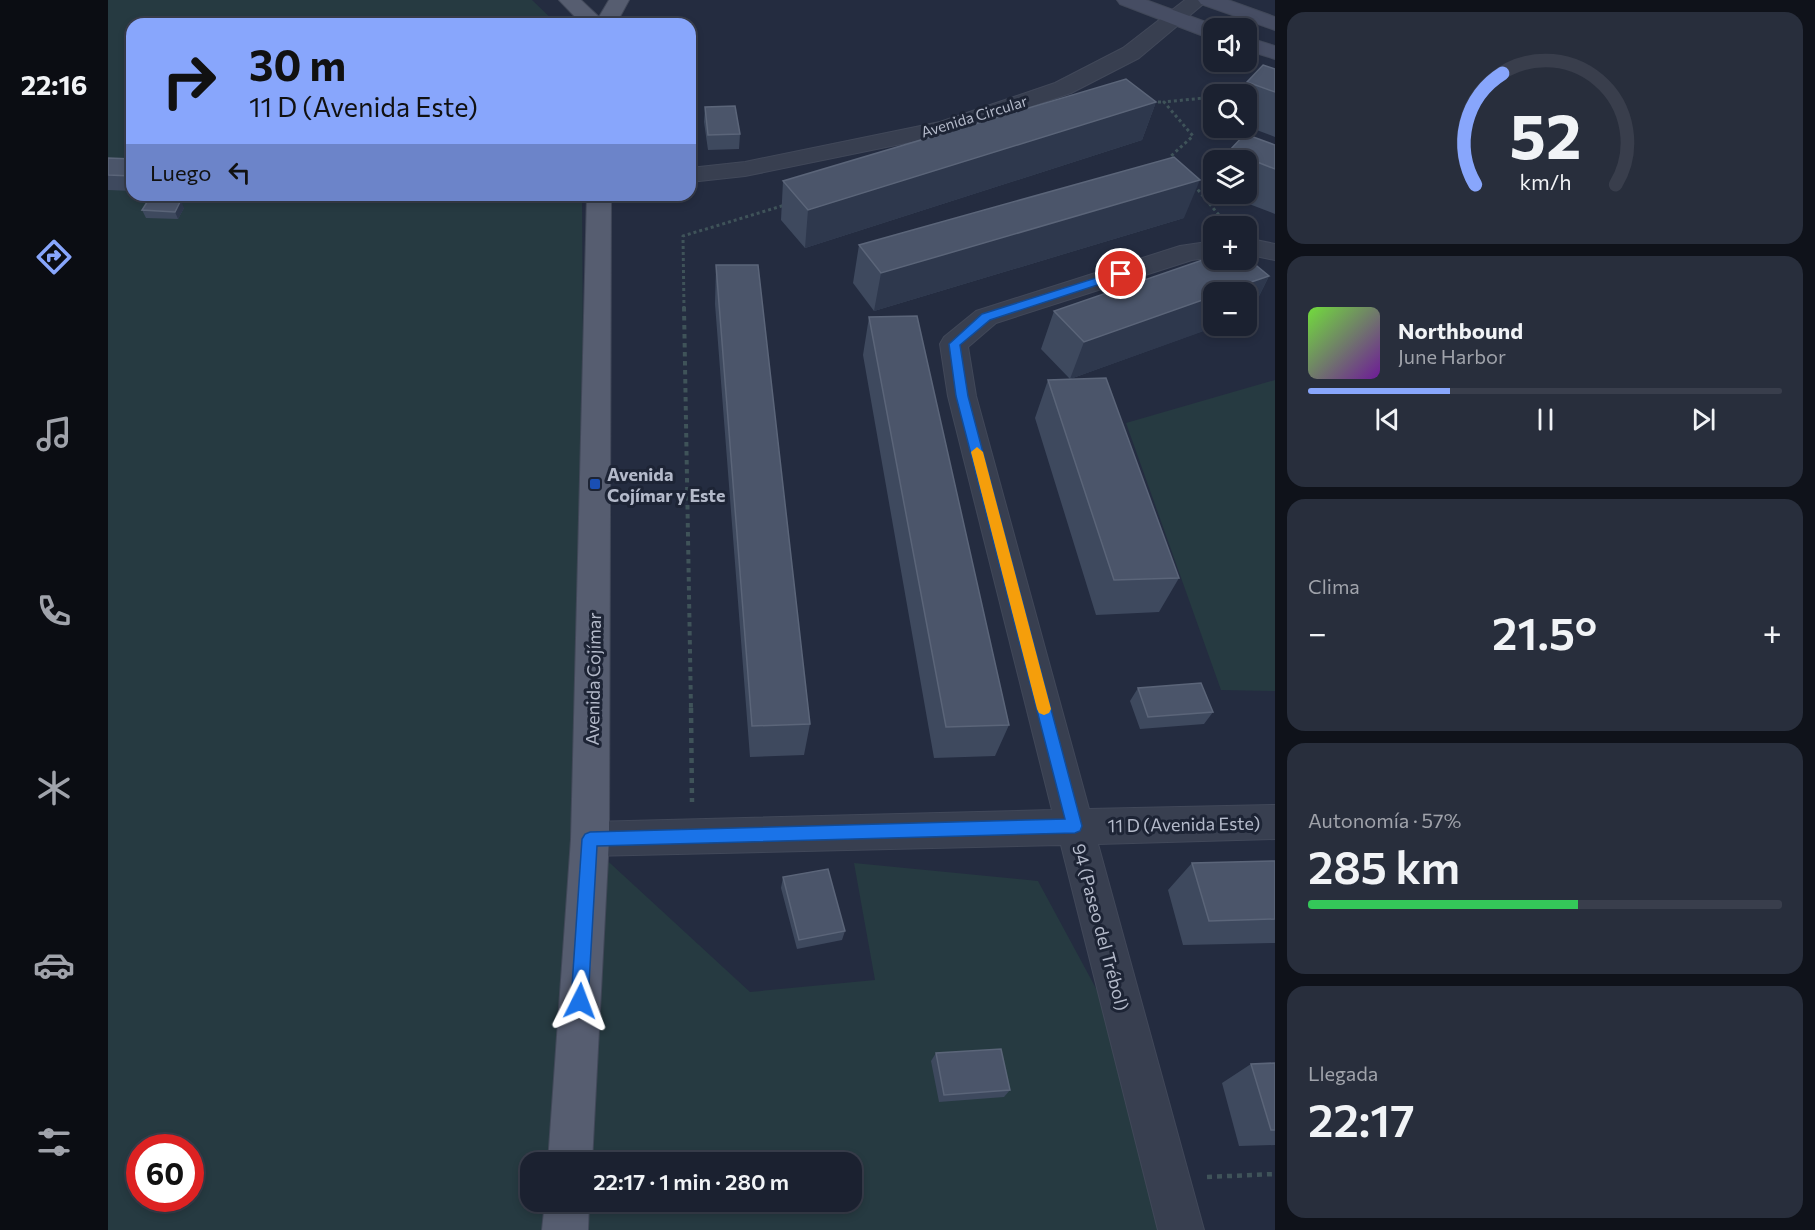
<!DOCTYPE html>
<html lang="es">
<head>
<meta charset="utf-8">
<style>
	:root { --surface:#1b2130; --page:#282e3c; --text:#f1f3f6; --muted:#a0a3ab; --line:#393e4c; --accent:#88a6fc }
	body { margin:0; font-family:Commissioner,sans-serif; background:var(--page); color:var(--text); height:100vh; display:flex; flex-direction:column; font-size:22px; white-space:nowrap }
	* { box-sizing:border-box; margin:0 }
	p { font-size:20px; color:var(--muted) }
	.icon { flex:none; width:33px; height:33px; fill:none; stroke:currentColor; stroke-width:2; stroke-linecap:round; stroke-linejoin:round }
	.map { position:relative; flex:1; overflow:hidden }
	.details { display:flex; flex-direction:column; gap:12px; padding:12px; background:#0f121a; width:540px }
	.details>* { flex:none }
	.hud { position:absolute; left:18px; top:18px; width:570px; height:183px; border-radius:18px; box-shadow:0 3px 9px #0003,0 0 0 2px var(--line); background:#88a6fc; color:#111; overflow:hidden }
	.fabs { position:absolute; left:1095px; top:18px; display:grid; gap:12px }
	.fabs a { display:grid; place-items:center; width:54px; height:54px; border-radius:12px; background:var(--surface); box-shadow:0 3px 9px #0003,0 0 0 2px var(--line); font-size:30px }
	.speed { position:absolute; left:18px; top:1134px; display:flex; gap:12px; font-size:30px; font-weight:700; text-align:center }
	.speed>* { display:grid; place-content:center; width:78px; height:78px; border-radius:50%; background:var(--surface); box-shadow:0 3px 9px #0003,0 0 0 2px var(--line); line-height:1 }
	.speed .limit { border:9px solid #d22; background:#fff; color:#111 }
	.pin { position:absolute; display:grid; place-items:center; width:51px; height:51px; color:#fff; margin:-26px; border:3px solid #fff; border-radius:50%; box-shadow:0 2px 6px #0007 }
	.me { position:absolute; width:66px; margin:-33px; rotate:3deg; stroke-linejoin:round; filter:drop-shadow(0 0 4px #0008) }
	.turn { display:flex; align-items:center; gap:21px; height:126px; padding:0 24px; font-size:27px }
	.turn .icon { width:78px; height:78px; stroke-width:2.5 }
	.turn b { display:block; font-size:42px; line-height:51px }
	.then { display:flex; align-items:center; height:57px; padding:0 24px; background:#0003; gap:12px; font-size:22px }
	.big { font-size:45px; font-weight:600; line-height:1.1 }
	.details .widget { flex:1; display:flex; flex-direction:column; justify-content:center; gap:9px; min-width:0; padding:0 21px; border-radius:18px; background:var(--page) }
	.details .dial { align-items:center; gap:0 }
	.dial svg { height:156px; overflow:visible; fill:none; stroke:var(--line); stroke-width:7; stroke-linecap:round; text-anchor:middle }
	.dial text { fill:var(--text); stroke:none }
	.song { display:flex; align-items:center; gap:18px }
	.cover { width:72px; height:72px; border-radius:9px; background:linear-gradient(135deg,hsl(100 70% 55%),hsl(280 70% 35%)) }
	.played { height:6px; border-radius:3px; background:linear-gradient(90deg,var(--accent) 30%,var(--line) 30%) }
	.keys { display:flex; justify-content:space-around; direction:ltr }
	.heat { display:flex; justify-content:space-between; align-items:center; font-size:33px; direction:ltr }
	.charge { height:9px; border-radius:4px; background:linear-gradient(90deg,#34c759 57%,var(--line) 0) }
	.trip { position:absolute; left:412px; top:1152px; width:342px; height:60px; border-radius:18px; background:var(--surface); box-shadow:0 3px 9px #0003,0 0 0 2px var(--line); font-weight:600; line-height:60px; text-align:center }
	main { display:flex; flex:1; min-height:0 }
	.menu { display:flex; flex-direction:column; width:108px; justify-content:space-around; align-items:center; background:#0b0d13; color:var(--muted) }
	.menu .icon { width:42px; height:42px }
	.menu .selected { color:var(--accent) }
	.menu b { font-size:27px; color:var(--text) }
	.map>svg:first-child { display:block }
	.green { fill:#263a41; fill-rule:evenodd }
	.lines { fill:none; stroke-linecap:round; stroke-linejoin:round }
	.minor-casing { stroke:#414859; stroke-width:2 }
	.secondary-casing { stroke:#414859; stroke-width:2 }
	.primary-casing { stroke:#414859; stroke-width:2 }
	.path-far2 { stroke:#3f5359; stroke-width:3; stroke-dasharray:3 3; stroke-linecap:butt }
	.path-far1 { stroke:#3f5359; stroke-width:4; stroke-dasharray:4.5 4.5; stroke-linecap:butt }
	.path { stroke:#3f5359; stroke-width:4.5; stroke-dasharray:5 5; stroke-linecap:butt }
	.minor { fill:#383f50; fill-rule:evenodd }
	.secondary { fill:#464d63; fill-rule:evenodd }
	.primary { fill:#565d70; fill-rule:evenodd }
	.wall { fill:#3e495e }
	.shaded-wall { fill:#2e384d }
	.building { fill:#4b556a; stroke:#5b6579; stroke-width:1.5 }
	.route { fill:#1a73e8; stroke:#114b97; stroke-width:1.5 }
	.slow { fill:#f59e0b }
	.transit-dot { fill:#1a4fb4; stroke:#1d2435; stroke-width:2 }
	.labels { text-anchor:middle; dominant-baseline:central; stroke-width:6; stroke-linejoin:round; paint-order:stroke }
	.far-street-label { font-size:15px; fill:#b4baca; stroke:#1d2435 }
	.poi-label { font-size:18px; font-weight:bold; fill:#b4baca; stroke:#1d2435; text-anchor:start }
	.street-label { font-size:18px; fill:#b4baca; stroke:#1d2435 }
</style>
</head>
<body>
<main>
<nav class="menu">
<b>22:16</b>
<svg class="icon selected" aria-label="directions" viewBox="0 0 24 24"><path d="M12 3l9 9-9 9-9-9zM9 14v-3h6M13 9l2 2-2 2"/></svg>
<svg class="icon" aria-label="music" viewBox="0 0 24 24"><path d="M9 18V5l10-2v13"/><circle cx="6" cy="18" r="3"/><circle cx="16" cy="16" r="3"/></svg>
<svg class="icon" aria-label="phone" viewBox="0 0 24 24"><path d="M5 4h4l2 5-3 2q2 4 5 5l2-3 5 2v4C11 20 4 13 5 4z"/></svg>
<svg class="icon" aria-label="climate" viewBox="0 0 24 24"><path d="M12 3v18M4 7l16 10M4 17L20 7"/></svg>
<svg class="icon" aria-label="car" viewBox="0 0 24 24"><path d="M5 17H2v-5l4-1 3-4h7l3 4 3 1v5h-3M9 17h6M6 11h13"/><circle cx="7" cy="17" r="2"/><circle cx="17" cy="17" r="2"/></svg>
<svg class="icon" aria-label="filters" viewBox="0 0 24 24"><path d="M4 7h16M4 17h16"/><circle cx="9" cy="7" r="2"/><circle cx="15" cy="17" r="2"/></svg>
</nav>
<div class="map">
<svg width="1167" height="1230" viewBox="0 0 1167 1230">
	<rect width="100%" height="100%" fill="#242c40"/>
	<path class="green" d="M0,0H424L449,24H24V195H474L478,841L642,992L767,980L746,863L930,881L991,994L1055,1230H0ZM32,1148H82V1198H32ZM423,1162H744V1202H423Z
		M1167,380V691L1113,690L1018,423Z"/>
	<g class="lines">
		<g class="minor-casing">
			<path id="minor" d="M1077,0H1100L1031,58L963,93L837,135L637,176L582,182V168L637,162L832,122L947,83L1015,48Z
				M1138,238L1167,244V260L1138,254Z
				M1106,241V257L1084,260L888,323L860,347L868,396L981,809L1167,805V839L990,844L1096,1230H1050L953,845L482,856L469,851L463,839L469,827L482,822L944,810L840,396L832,344L836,337L868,311L1072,246Z"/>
		</g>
		<g class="secondary-casing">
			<path id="secondary" d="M1009,0H1038L1114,28H1106V38L1098,37L1012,4Z
				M1090,0H1120L1167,17V30L1093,4Z
				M1138,37L1167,46V59L1138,50Z"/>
		</g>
		<g class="primary-casing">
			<path id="primary" d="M451,0H473L491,17L501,0H521L508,24H474Z
				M479,195H503L501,839L484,1162H440L463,839Z
				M437,1202H481L480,1230H434Z"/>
		</g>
		<path class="path-far2" d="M1044,102H1056
			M1067,160L1063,156L1085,136L1056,102L1106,97
			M1086,185L1120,226
			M576,309L575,236L677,205"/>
		<path class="path-far1" d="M576,307L583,709"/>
		<path class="path" d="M583,708L584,802
			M1099,1177L1167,1174"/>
		<use href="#minor" class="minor"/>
		<use href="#secondary" class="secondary"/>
		<use href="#primary" class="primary"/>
	</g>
	<path class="wall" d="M1167,69V137L1138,126V94H1134L1139,82Z
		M1048,102L1034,140L697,248L673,220L675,181Z
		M597,107L632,134L631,149L600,150L596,122Z
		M1167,145V214L1115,194H1138V160H1117L1121,151Z
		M0,158L24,159V191L0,190Z
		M76,208L70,219L38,218L34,210Z
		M1076,218L766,311L745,283L751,245Z
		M608,265L702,724L696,755L642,757L607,304Z
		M1161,276L1142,314L962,379L933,349L946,311Z
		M761,317L901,725L887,756L826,758L755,355Z
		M940,380L1071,578L1051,612L988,615L927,418Z
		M1030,688L1105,712L1096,724L1032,729L1022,701Z
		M1167,861V943L1075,945L1060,890L1084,863Z
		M675,877L737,931L734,940L689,949L673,888Z
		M828,1053L902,1090L896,1097L831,1102L823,1061Z
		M1167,1063V1145L1131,1146L1114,1083L1143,1064Z"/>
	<path class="shaded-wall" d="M1048,102L1034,140L697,248L700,210Z
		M1092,180L1076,218L766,311L773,273Z
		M73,200L76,208L70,219L67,212Z
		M1161,276L1142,314L1138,315V292H1114Z
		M1106,296V326H1110L962,379L976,342Z"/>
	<path class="building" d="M1155,65L1167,69V92L1139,82Z
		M1018,79L1048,102L700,210L675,181Z
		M627,106L632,134L600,135L597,107Z
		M1137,134L1167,145V169L1121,151Z
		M1066,157L1092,180L773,273L751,245Z
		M0,158L24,159V176L0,175Z
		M41,199L73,200L67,212L34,210Z
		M1106,256V260H1138V257L1161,276L1114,292H1106V296L976,342L946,311Z
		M608,265H650L702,724L644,726Z
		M809,316L901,725L838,727L761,317Z
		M998,378L1071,578L1006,580L940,380Z
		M1093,683L1105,712L1040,717L1030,688Z
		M1167,861V919L1101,921L1084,863Z
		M720,869L737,931L691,940L675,877Z
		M893,1049L902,1090L836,1095L828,1053Z
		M1167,1063V1130H1163L1143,1064Z"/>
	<path class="route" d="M1013,270L1019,274L1017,276L882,320L852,345L860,396L974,826L972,831L967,833L489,846L480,1001L478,1007L472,1009L466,1007L463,1001L474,839L477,834L482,832L957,819L848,396L841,344L874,314Z"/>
	<path class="slow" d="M869,447L875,452L943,709L941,713L936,715L931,713L929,709L863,452Z"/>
	<rect class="transit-dot" x="481" y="478" width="12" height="12" rx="3"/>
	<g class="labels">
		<g class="far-street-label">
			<text transform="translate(866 116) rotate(-17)">Avenida Circular</text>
		</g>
		<g class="poi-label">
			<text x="499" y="474">Avenida<tspan x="499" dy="21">Cojímar y Este</tspan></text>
		</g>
		<g class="street-label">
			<text transform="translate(485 679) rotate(-89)">Avenida Cojímar</text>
			<text transform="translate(1076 824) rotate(-1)">11 D (Avenida Este)</text>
			<text transform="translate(993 927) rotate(75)">94 (Paseo del Trébol)</text>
		</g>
	</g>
</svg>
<div class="fabs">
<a><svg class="icon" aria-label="sound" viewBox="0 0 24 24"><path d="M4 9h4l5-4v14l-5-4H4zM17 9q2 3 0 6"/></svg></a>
<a><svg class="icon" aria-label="search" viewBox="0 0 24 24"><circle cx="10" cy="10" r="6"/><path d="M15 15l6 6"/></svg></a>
<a><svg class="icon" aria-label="layers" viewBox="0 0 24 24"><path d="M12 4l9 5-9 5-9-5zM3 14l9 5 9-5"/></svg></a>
<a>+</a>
<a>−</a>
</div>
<div class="speed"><div class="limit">60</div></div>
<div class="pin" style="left:1013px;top:274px;background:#d93025"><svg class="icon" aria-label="arrive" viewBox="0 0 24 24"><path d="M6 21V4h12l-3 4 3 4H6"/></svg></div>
<svg class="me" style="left:472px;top:1001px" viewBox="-20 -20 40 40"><path d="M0-17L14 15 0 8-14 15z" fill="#1a73e8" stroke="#fff" stroke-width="4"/></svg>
<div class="trip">22:17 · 1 min · 280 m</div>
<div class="hud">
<div class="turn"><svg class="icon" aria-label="right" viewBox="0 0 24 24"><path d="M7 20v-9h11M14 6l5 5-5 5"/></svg><div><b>30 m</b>11 D (Avenida Este)</div></div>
<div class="then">Luego<svg class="icon" aria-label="left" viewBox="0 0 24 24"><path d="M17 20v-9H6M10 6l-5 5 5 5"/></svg></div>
</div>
</div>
<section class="details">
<div class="widget dial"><svg viewBox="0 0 100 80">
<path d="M14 69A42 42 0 1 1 86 69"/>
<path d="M14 69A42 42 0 0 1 28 12" stroke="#88a6fc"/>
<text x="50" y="56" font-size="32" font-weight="700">52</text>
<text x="50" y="72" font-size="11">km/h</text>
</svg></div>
<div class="widget">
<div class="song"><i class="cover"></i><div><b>Northbound</b><p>June Harbor</p></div></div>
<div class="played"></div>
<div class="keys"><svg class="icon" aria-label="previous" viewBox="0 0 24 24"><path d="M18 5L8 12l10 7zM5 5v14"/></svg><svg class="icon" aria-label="pause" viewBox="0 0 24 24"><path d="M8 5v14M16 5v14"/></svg><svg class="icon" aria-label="next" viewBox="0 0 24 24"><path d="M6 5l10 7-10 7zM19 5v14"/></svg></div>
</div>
<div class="widget"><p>Clima</p>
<div class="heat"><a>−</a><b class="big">21.5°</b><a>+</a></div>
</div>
<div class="widget"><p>Autonomía · 57%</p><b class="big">285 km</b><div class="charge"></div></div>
<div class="widget"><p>Llegada</p><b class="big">22:17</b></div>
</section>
</main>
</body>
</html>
